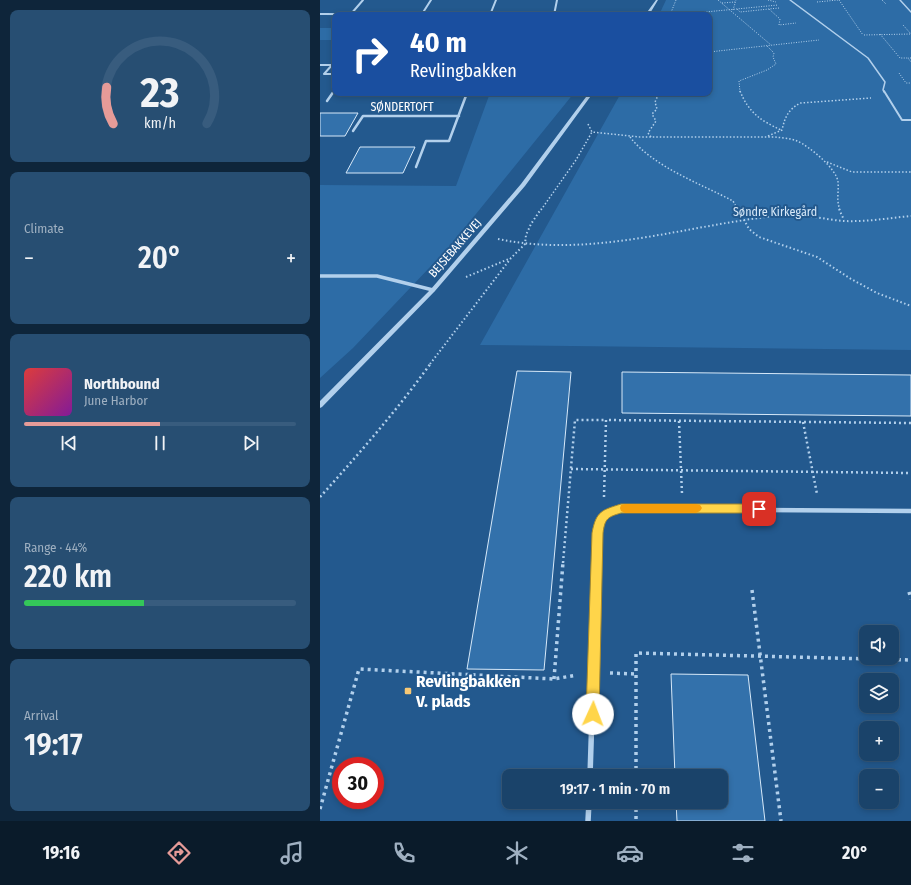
<!DOCTYPE html>
<html lang="en">
<head>
<meta charset="utf-8">
<style>
	:root { --surface:#1a436a; --page:#274e72; --text:#f1f3f6; --muted:#9fb0c1; --line:#385c7e; --accent:#e69b98 }
	body { margin:0; font-family:"Fira Sans Condensed",sans-serif; background:var(--page); color:var(--text); height:100vh; display:flex; flex-direction:column; font-size:15px; white-space:nowrap }
	* { box-sizing:border-box; margin:0 }
	p { font-size:13px; color:var(--muted) }
	.icon { flex:none; width:22px; height:22px; fill:none; stroke:currentColor; stroke-width:2; stroke-linecap:round; stroke-linejoin:round }
	.map { position:relative; flex:1; overflow:hidden }
	.drawer { display:flex; flex-direction:column; gap:10px; padding:10px; background:#0e253a; width:320px }
	.drawer>* { flex:none }
	.top-card { position:absolute; left:12px; top:12px; width:380px; height:84px; border-radius:8px; box-shadow:0 2px 6px #0003,0 0 0 1px var(--line); background:#1a4fa0; color:#fff; overflow:hidden }
	.tools { position:absolute; left:539px; top:625px; display:grid; gap:8px }
	.tools a { display:grid; place-items:center; width:40px; height:40px; border-radius:8px; background:var(--surface); box-shadow:0 2px 6px #0003,0 0 0 1px var(--line); font-size:20px }
	.speed { position:absolute; left:12px; top:757px; display:flex; gap:8px; font-size:20px; font-weight:700; text-align:center }
	.speed>* { display:grid; place-content:center; width:52px; height:52px; border-radius:50%; background:var(--surface); box-shadow:0 2px 6px #0003,0 0 0 1px var(--line); line-height:1 }
	.speed .limit { border:6px solid #d22; background:#fff; color:#111 }
	.pin { position:absolute; display:grid; place-items:center; width:34px; height:34px; color:#fff; margin:-17px; border-radius:8px; box-shadow:0 2px 6px #0006 }
	.me { position:absolute; width:44px; margin:-22px; rotate:2deg; stroke-linejoin:round; filter:drop-shadow(0 0 3px #0008) }
	.turn { display:flex; align-items:center; gap:14px; height:84px; padding:0 12px; font-size:18px }
	.turn .icon { width:52px; height:52px; stroke-width:2.5 }
	.turn b { display:block; font-size:28px; line-height:34px }
	.big { font-size:30px; font-weight:600; line-height:1.1 }
	.drawer .card { flex:1; display:flex; flex-direction:column; justify-content:center; gap:6px; min-width:0; padding:0 14px; border-radius:8px; background:var(--page) }
	.drawer .dial { align-items:center; gap:0 }
	.dial svg { height:104px; overflow:visible; fill:none; stroke:var(--line); stroke-width:7; stroke-linecap:round; text-anchor:middle }
	.dial text { fill:var(--text); stroke:none }
	.song { display:flex; align-items:center; gap:12px }
	.cover { width:48px; height:48px; border-radius:6px; background:linear-gradient(135deg,hsl(0 70% 55%),hsl(290 70% 35%)) }
	.played { height:4px; border-radius:2px; background:linear-gradient(90deg,var(--accent) 50%,var(--line) 50%) }
	.keys { display:flex; justify-content:space-around; direction:ltr }
	.heat { display:flex; justify-content:space-between; align-items:center; font-size:22px; direction:ltr }
	.charge { height:6px; border-radius:3px; background:linear-gradient(90deg,#34c759 44%,var(--line) 0) }
	.trip { position:absolute; left:182px; top:769px; width:226px; height:40px; border-radius:8px; background:var(--surface); box-shadow:0 2px 6px #0003,0 0 0 1px var(--line); font-weight:600; line-height:40px; text-align:center }
	.menu { display:flex; height:64px; justify-content:space-around; align-items:center; background:#0a1b2a; color:var(--muted) }
	.menu .icon { width:28px; height:28px }
	.menu .active { color:var(--accent) }
	.menu b { font-size:18px; color:var(--text) }
	main { display:flex; flex:1; min-height:0 }
	.map>svg:first-child { display:block }
	.green { fill:#2d6ca6 }
	.building { fill:#3371ab; stroke:#d7e9f9 }
	.lines { fill:none; stroke-linecap:round; stroke-linejoin:round }
	.path-far4 { stroke:#b2d0ec; stroke-width:1; stroke-dasharray:1 1.5; stroke-linecap:butt }
	.path-far3 { stroke:#b2d0ec; stroke-width:1.5; stroke-dasharray:1.5 2; stroke-linecap:butt }
	.path-far2 { stroke:#b2d0ec; stroke-width:2; stroke-dasharray:1.5 2.5; stroke-linecap:butt }
	.path-far1 { stroke:#b2d0ec; stroke-width:2.5; stroke-dasharray:2 3; stroke-linecap:butt }
	.path { stroke:#b2d0ec; stroke-width:3.5; stroke-dasharray:3 4; stroke-linecap:butt }
	.service-far1 { stroke:#b2d0ec; stroke-width:1.5 }
	.service { stroke:#b2d0ec; stroke-width:2 }
	.minor-far4 { stroke:#b2d0ec; stroke-width:2 }
	.minor-far3 { stroke:#b2d0ec; stroke-width:2.5 }
	.minor-far2 { stroke:#b2d0ec; stroke-width:3.5 }
	.minor-far1 { stroke:#b2d0ec; stroke-width:4.5 }
	.minor { stroke:#b2d0ec; stroke-width:5.5 }
	.tertiary { fill:#b2d0ec; fill-rule:evenodd }
	.route { fill:#ffd54a; stroke:#a68a30 }
	.slow { fill:#f59e0b }
	.poi-dot { fill:#f7c875; stroke:#23598e; stroke-width:1.5 }
	.labels { text-anchor:middle; dominant-baseline:central; stroke-width:4; stroke-linejoin:round; paint-order:stroke }
	.far-street-label { font-size:12px; fill:#fff; stroke:#23598e }
	.far-park-label { font-size:12px; fill:#d7e9f9; stroke:#23598e }
	.near-poi-label { font-size:17px; font-weight:bold; fill:#fff; stroke:#23598e; text-anchor:start }
</style>
</head>
<body>
<main>
<section class="drawer">
<div class="card dial"><svg viewBox="0 0 100 80">
<path d="M14 69A42 42 0 1 1 86 69"/>
<path d="M14 69A42 42 0 0 1 9 41" stroke="#e69b98"/>
<text x="50" y="56" font-size="32" font-weight="700">23</text>
<text x="50" y="72" font-size="11">km/h</text>
</svg></div>
<div class="card"><p>Climate</p>
<div class="heat"><a>−</a><b class="big">20°</b><a>+</a></div>
</div>
<div class="card">
<div class="song"><i class="cover"></i><div><b>Northbound</b><p>June Harbor</p></div></div>
<div class="played"></div>
<div class="keys"><svg class="icon" aria-label="previous" viewBox="0 0 24 24"><path d="M18 5L8 12l10 7zM5 5v14"/></svg><svg class="icon" aria-label="pause" viewBox="0 0 24 24"><path d="M8 5v14M16 5v14"/></svg><svg class="icon" aria-label="next" viewBox="0 0 24 24"><path d="M6 5l10 7-10 7zM19 5v14"/></svg></div>
</div>
<div class="card"><p>Range · 44%</p><b class="big">220 km</b><div class="charge"></div></div>
<div class="card"><p>Arrival</p><b class="big">19:17</b></div>
</section>
<div class="map">
<svg width="591" height="821" viewBox="0 0 591 821">
	<rect width="100%" height="100%" fill="#23598e"/>
	<path class="green" d="M346,0H591V350L160,345L301,93H389V15H339Z
		M0,28H15V40H0Z
		M170,93H254L130,246L33,348L0,378V185L136,186Z"/>
	<path class="building" d="M0,113H38L25,136H0Z
		M40,147H95L83,173H26Z
		M197,371L251,372L224,670L147,669Z
		M302,372L591,375V416L302,413Z
		M351,674L428,675L445,821H357L356,802H401V776H355Z"/>
	<g class="lines">
		<path class="path-far4" d="M398,0L451,45
			M448,0L456,2
			M519,0L543,35
			M562,0L566,4
			M497,2L518,0
			M402,3L415,2
			M459,8L449,9L460,19L459,25L476,23
			M417,9L420,12L449,9
			M413,10L416,0
			M350,15L356,0
			M354,15L458,5
			M583,25L591,34
			M560,34L580,58H588
			M544,35L591,34
			M389,52L499,40
			M591,58H588L591,62
			M579,73L586,83H591
			M420,92L419,81L447,70L456,64L453,57L454,53L447,46"/>
		<path class="path-far3" d="M420,91C429,113 440,120 461,130
			M268,124L272,132L320,137H455C462,138 470,138 477,141C489,146 517,169 518,182C519,192 516,200 520,210
			M448,136L462,130C465,117 468,110 480,103L551,98
			M310,137C332,166 381,184 413,201L418,210
			M331,137L328,133L336,121L332,114L337,109L335,102L339,93
			M507,162L532,172H591
			M221,210L256,160L272,132"/>
		<path class="path-far2" d="M418,209L429,229L439,237L497,257L531,279L557,293L591,306
			M519,209L524,220
			M178,239C274,259 369,224 464,215C484,213 505,220 524,221C547,222 569,218 591,216
			M146,277L191,258
			M110,364L191,258L205,244L206,235L211,224L221,209"/>
		<path class="path-far1" d="M359,421L362,494
			M483,422L497,494
			M251,469L591,473
			M0,497C39,454 77,410 111,363
			M284,497L286,420L591,423
			M243,563L255,420H286"/>
		<path class="path" d="M432,590L461,821
			M589,592L591,599
			M290,673L316,674
			M234,679L243,562
			M316,776V653L591,660
			M316,802V821
			M0,809L39,669L234,679L257,675"/>
		<path class="service-far1" d="M470,0L548,58L565,82L563,90L564,92
			M580,0L591,12"/>
		<path class="service" d="M564,91L582,120H591"/>
		<path class="minor-far4" d="M0,14L257,15
			M31,14L43,0
			M102,14L111,0
			M170,15L176,0
			M234,15L237,0
			M0,65H12L4,74H15
			M14,92L15,90"/>
		<path class="minor-far3" d="M7,101L14,91
			M33,131L43,116H139
			M96,167L106,141H129L147,93"/>
		<path class="minor-far2" d="M0,276H57L113,290"/>
		<path class="minor-far1" d="M277,563C278,542 273,515 299,509L591,511"/>
		<path class="minor" d="M270,776L277,562
			M268,821L269,802"/>
		<path class="tertiary" d="M336,0H338L329,15H325Z
			M269,93H273L205,186L115,291L2,407L0,408V401L111,289L201,184Z"/>
	</g>
	<path class="route" d="M301,504H439L443,506L444,509L443,512L439,513H301C288,517 285,518 283,533L279,714L277,718L273,720L268,718L266,714L272,533C276,511 282,510 301,504Z"/>
	<path class="slow" d="M305,504H376L380,505L382,508L380,511L376,513H305L301,511L300,508L301,505Z"/>
	<rect class="poi-dot" x="84" y="687" width="8" height="8" rx="2"/>
	<g class="labels">
		<g class="far-street-label">
			<text x="82" y="107">SØNDERTOFT</text>
			<text transform="translate(135 248) rotate(-49)">BEJSEBAKKEVEJ</text>
		</g>
		<g class="far-park-label">
			<text x="455" y="212">Søndre Kirkegård</text>
		</g>
		<g class="near-poi-label">
			<text x="96" y="681">Revlingbakken<tspan x="96" dy="20">V. plads</tspan></text>
		</g>
	</g>
</svg>
<div class="tools">
<a><svg class="icon" aria-label="sound" viewBox="0 0 24 24"><path d="M4 9h4l5-4v14l-5-4H4zM17 9q2 3 0 6"/></svg></a>
<a><svg class="icon" aria-label="layers" viewBox="0 0 24 24"><path d="M12 4l9 5-9 5-9-5zM3 14l9 5 9-5"/></svg></a>
<a>+</a>
<a>−</a>
</div>
<div class="speed"><div class="limit">30</div></div>
<div class="pin" style="left:439px;top:509px;background:#d93025"><svg class="icon" aria-label="arrive" viewBox="0 0 24 24"><path d="M6 21V4h12l-3 4 3 4H6"/></svg></div>
<svg class="me" style="left:273px;top:714px" viewBox="-20 -20 40 40"><circle r="19" fill="#fff"/><path d="M0-13L10 11 0 6-10 11z" fill="#ffd54a"/></svg>
<div class="trip">19:17 · 1 min · 70 m</div>
<div class="top-card">
<div class="turn"><svg class="icon" aria-label="right" viewBox="0 0 24 24"><path d="M7 20v-9h11M14 6l5 5-5 5"/></svg><div><b>40 m</b>Revlingbakken</div></div>
</div>
</div>
</main>
<nav class="menu">
<b>19:16</b>
<svg class="icon active" aria-label="directions" viewBox="0 0 24 24"><path d="M12 3l9 9-9 9-9-9zM9 14v-3h6M13 9l2 2-2 2"/></svg>
<svg class="icon" aria-label="music" viewBox="0 0 24 24"><path d="M9 18V5l10-2v13"/><circle cx="6" cy="18" r="3"/><circle cx="16" cy="16" r="3"/></svg>
<svg class="icon" aria-label="phone" viewBox="0 0 24 24"><path d="M5 4h4l2 5-3 2q2 4 5 5l2-3 5 2v4C11 20 4 13 5 4z"/></svg>
<svg class="icon" aria-label="climate" viewBox="0 0 24 24"><path d="M12 3v18M4 7l16 10M4 17L20 7"/></svg>
<svg class="icon" aria-label="car" viewBox="0 0 24 24"><path d="M5 17H2v-5l4-1 3-4h7l3 4 3 1v5h-3M9 17h6M6 11h13"/><circle cx="7" cy="17" r="2"/><circle cx="17" cy="17" r="2"/></svg>
<svg class="icon" aria-label="filters" viewBox="0 0 24 24"><path d="M4 7h16M4 17h16"/><circle cx="9" cy="7" r="2"/><circle cx="15" cy="17" r="2"/></svg>
<b>20°</b>
</nav>
</body>
</html>
